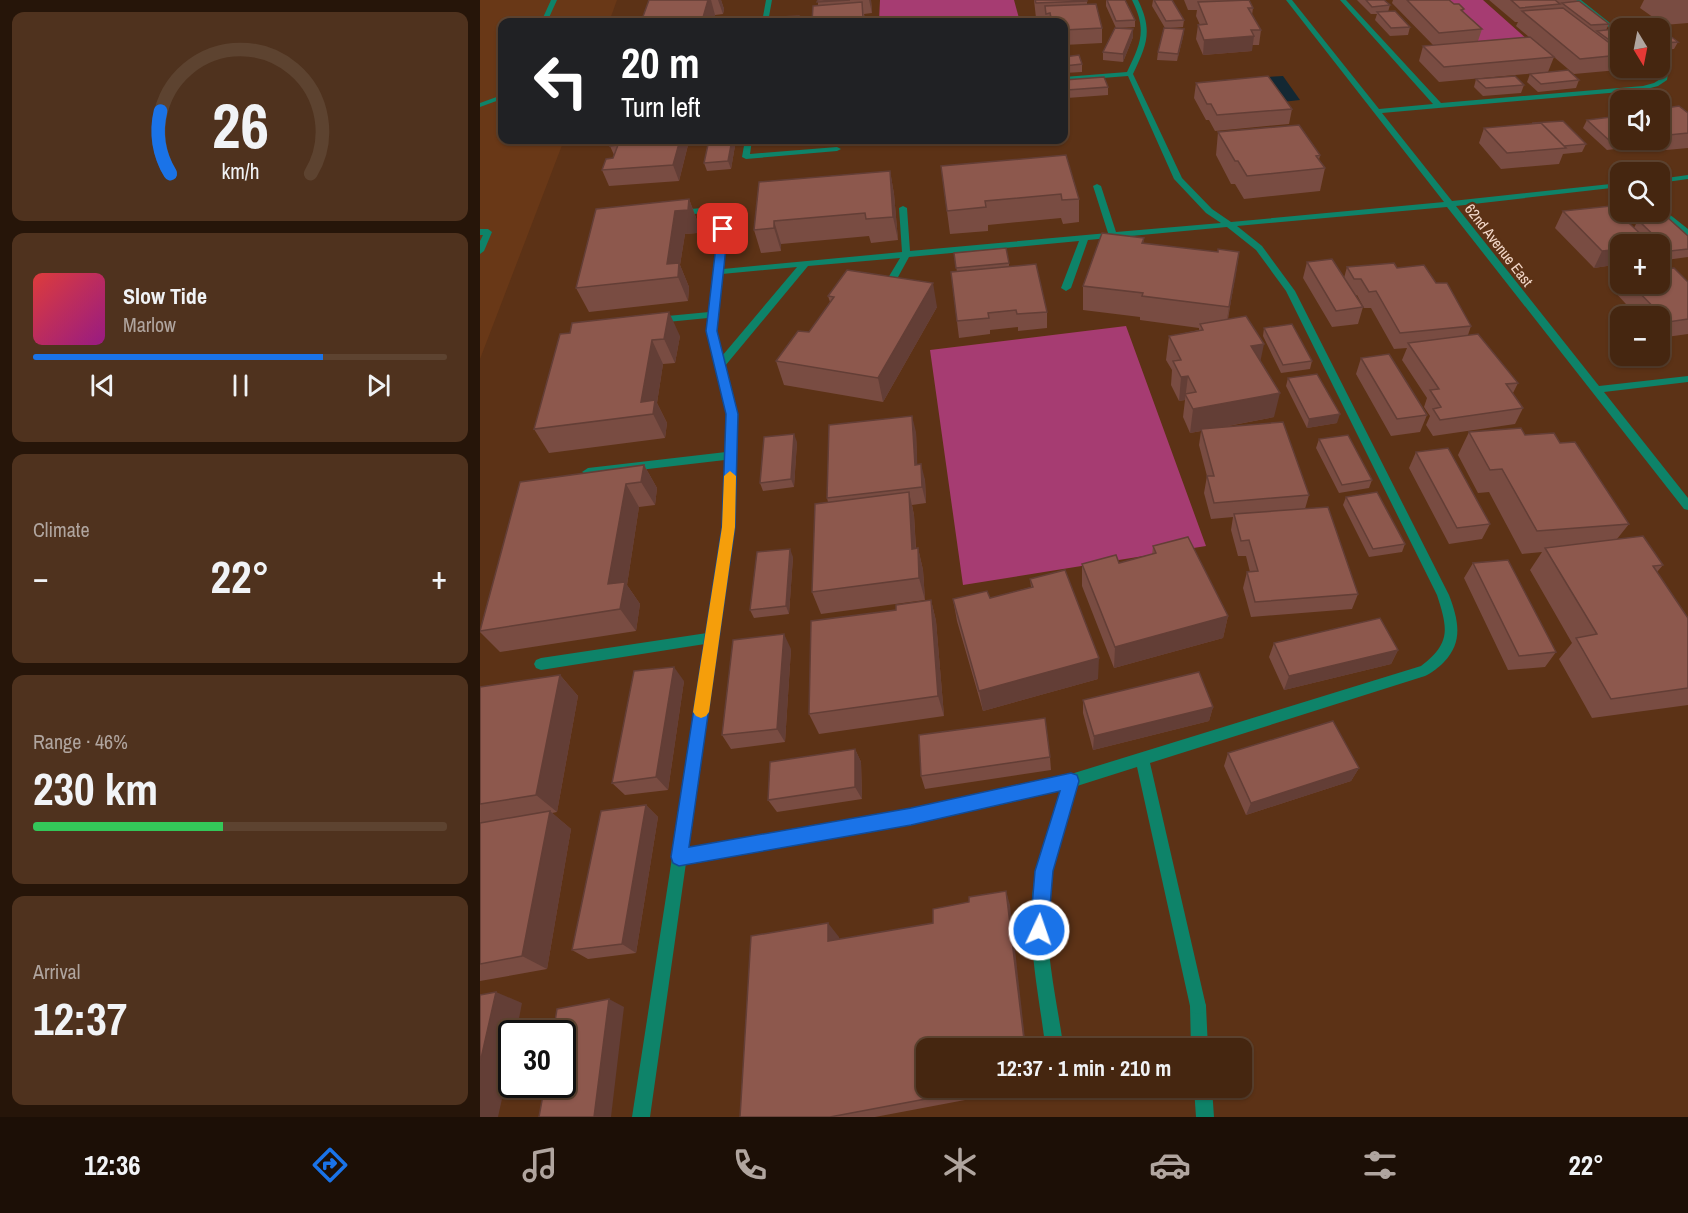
<!DOCTYPE html>
<html lang="en">
<head>
<meta charset="utf-8">
<style>
	:root { --surface:#452610; --page:#4f321e; --text:#f1f3f6; --muted:#b0a59f; --line:#5d4330; --accent:#1a73e8 }
	body { margin:0; font-family:"Archivo Narrow",sans-serif; background:var(--page); color:var(--text); height:100vh; display:flex; flex-direction:column; font-size:22px; white-space:nowrap }
	* { box-sizing:border-box; margin:0 }
	p { font-size:20px; color:var(--muted) }
	.icon { flex:none; width:33px; height:33px; fill:none; stroke:currentColor; stroke-width:2; stroke-linecap:round; stroke-linejoin:round }
	.map { position:relative; flex:1; overflow:hidden }
	.drawer { display:flex; flex-direction:column; gap:12px; padding:12px; background:#261509; width:480px }
	.drawer>* { flex:none }
	.top-card { position:absolute; left:18px; top:18px; width:570px; height:126px; border-radius:12px; box-shadow:0 2px 4px #0004,0 0 0 2px var(--line); background:#202124; color:#fff; overflow:hidden }
	.needle { width:39px; rotate:170deg }
	.controls { position:absolute; left:1130px; top:18px; display:grid; gap:12px }
	.controls a { display:grid; place-items:center; width:60px; height:60px; border-radius:12px; background:var(--surface); box-shadow:0 2px 4px #0004,0 0 0 2px var(--line); font-size:30px }
	.speed { position:absolute; left:18px; top:1020px; display:flex; gap:12px; font-size:30px; font-weight:700; text-align:center }
	.speed>* { display:grid; place-content:center; width:78px; height:78px; border-radius:50%; background:var(--surface); box-shadow:0 2px 4px #0004,0 0 0 2px var(--line); line-height:1 }
	.speed .limit { border:3px solid #111; border-radius:9px; background:#fff; color:#111 }
	.pin { position:absolute; display:grid; place-items:center; width:51px; height:51px; color:#fff; margin:-26px; border-radius:12px; box-shadow:0 3px 9px #0006 }
	.me { position:absolute; width:66px; margin:-33px; rotate:3deg; stroke-linejoin:round; filter:drop-shadow(0 0 4px #0008) }
	.turn { display:flex; align-items:center; gap:21px; height:126px; padding:0 24px; font-size:27px }
	.turn .icon { width:78px; height:78px; stroke-width:2.5 }
	.turn b { display:block; font-size:42px; line-height:51px }
	.big { font-size:45px; font-weight:700; line-height:1.1 }
	.drawer .tile { flex:1; display:flex; flex-direction:column; justify-content:center; gap:9px; min-width:0; padding:0 21px; border-radius:12px; background:var(--page) }
	.drawer .dial { align-items:center; gap:0 }
	.dial svg { height:156px; overflow:visible; fill:none; stroke:var(--line); stroke-width:7; stroke-linecap:round; text-anchor:middle }
	.dial text { fill:var(--text); stroke:none }
	.song { display:flex; align-items:center; gap:18px }
	.cover { width:72px; height:72px; border-radius:9px; background:linear-gradient(135deg,hsl(0 70% 55%),hsl(310 70% 35%)) }
	.played { height:6px; border-radius:3px; background:linear-gradient(90deg,var(--accent) 70%,var(--line) 70%) }
	.keys { display:flex; justify-content:space-around; direction:ltr }
	.heat { display:flex; justify-content:space-between; align-items:center; font-size:33px; direction:ltr }
	.charge { height:9px; border-radius:4px; background:linear-gradient(90deg,#34c759 46%,var(--line) 0) }
	.trip { position:absolute; left:436px; top:1038px; width:336px; height:60px; border-radius:12px; background:var(--surface); box-shadow:0 2px 4px #0004,0 0 0 2px var(--line); font-weight:700; line-height:60px; text-align:center }
	.menu { display:flex; height:96px; justify-content:space-around; align-items:center; background:#1c0f06; color:var(--muted) }
	.menu .icon { width:42px; height:42px }
	.menu .active { color:var(--accent) }
	.menu b { font-size:27px; color:var(--text) }
	main { display:flex; flex:1; min-height:0 }
	.map>svg:first-child { display:block }
	.built { fill:#693817 }
	.green { fill:#a63c72 }
	.water { fill:#132833 }
	.lines { fill:none; stroke-linecap:round; stroke-linejoin:round }
	.lane { fill:#0e8369; fill-rule:evenodd }
	.street { fill:#0e8369; fill-rule:evenodd }
	.wall { fill:#794c42 }
	.shaded-wall { fill:#633e36 }
	.building { fill:#8d584d; stroke:#633e36; stroke-width:1.5 }
	.route { fill:#1a73e8; stroke:#114b97; stroke-width:1.5 }
	.slow { fill:#f59e0b }
	.labels { text-anchor:middle; dominant-baseline:central; stroke-width:5; stroke-linejoin:round; paint-order:stroke }
	.far-street-label { font-size:15px; fill:#f3d8c9; stroke:#5c3216 }
</style>
</head>
<body>
<main>
<section class="drawer">
<div class="tile dial"><svg viewBox="0 0 100 80">
<path d="M14 69A42 42 0 1 1 86 69"/>
<path d="M14 69A42 42 0 0 1 9 37" stroke="#1a73e8"/>
<text x="50" y="56" font-size="32" font-weight="700">26</text>
<text x="50" y="72" font-size="11">km/h</text>
</svg></div>
<div class="tile">
<div class="song"><i class="cover"></i><div><b>Slow Tide</b><p>Marlow</p></div></div>
<div class="played"></div>
<div class="keys"><svg class="icon" aria-label="previous" viewBox="0 0 24 24"><path d="M18 5L8 12l10 7zM5 5v14"/></svg><svg class="icon" aria-label="pause" viewBox="0 0 24 24"><path d="M8 5v14M16 5v14"/></svg><svg class="icon" aria-label="next" viewBox="0 0 24 24"><path d="M6 5l10 7-10 7zM19 5v14"/></svg></div>
</div>
<div class="tile"><p>Climate</p>
<div class="heat"><a>−</a><b class="big">22°</b><a>+</a></div>
</div>
<div class="tile"><p>Range · 46%</p><b class="big">230 km</b><div class="charge"></div></div>
<div class="tile"><p>Arrival</p><b class="big">12:37</b></div>
</section>
<div class="map">
<svg width="1208" height="1117" viewBox="0 0 1208 1117">
	<rect width="100%" height="100%" fill="#5c3216"/>
	<path class="built" d="M0,0H137L129,22H22V140H84L0,359Z"/>
	<path class="green" d="M400,0H534L540,22H399Z
		M954,0H1003L1057,48L1000,46Z
		M646,326L726,546L483,585L450,350Z"/>
	<path class="water" d="M803,76L820,100L802,102L747,89L742,80Z"/>
	<g class="lines">
		<path class="lane" d="M71,0H77L67,22H61Z
			M22,95V99L0,107V103Z
			M1179,206L1208,229V237L1178,212Z
			M0,229H8L12,232L4,251L0,254V241L3,235H0Z
			M718,998L724,1000L726,1006L728,1048H711L710,1006L712,1000Z
			M714,1088H732L734,1117H716Z"/>
		<path class="street" d="M286,0H292L288,22H282Z
			M652,0H658C673,31 667,44 653,74L702,178L732,209L751,222L964,202L806,0H812L899,109L953,104L860,0H866L961,103L1163,86L1174,83L1182,78V74L1177,68H1179V64L1188,74L1187,80L1178,86L1163,90L902,113L972,201L1140,183V187L976,206L1119,386L1208,376V382L1124,392L1208,498V510L1204,509L967,207L757,226L782,246L815,291L969,595C978,619 984,641 964,662C959,667 952,673 945,676L670,763L726,1006L724,1012L718,1014L712,1012L710,1006L657,767L597,786C586,822 571,859 568,897C564,946 576,996 583,1044L581,1048H567L565,1044C559,996 548,946 552,897C556,860 570,825 581,790C458,822 332,841 206,863L170,1117H152L225,644L61,670L56,668L54,664L56,660L61,658L227,633L243,527L245,460L108,476L102,472L108,468L246,452L247,414L226,331L228,318L177,323L172,320L177,317L229,312L241,211L197,216L193,213L197,210L249,206L243,269L422,252L419,208L423,206L427,208L430,251L628,233L613,186L617,184L621,186L636,232L741,223L726,213L694,179L648,76L584,81V77L647,72C661,43 667,30 652,0ZM747,227L776,250L806,291L957,595C968,629 971,643 941,666L591,774L524,791L431,810L209,848L255,527L257,414L245,366L328,266L420,258L402,288L407,291L412,288L429,257L599,241L581,288L586,291L591,288L608,240ZM317,267L242,356L236,331L242,274Z
			M1094,0H1101L1140,31V36Z
			M265,140H272L270,154L357,147L361,149L357,151L266,159L262,157Z
			M1208,175V179L1179,183V179Z"/>
	</g>
	<path class="wall" d="M169,0H241L244,9L243,14L235,15L234,22H161Z
		M338,0H391L392,13L384,14L385,18L338,5Z
		M554,0H607V5L622,28V43L584,45V22H566V17L556,18Z
		M626,0L655,20V27L639,28L653,37L643,62L623,60V52L636,28L626,6Z
		M673,0H692L704,20L703,27L690,28L704,29L703,37L697,61L677,60L678,52L685,28L672,6Z
		M704,0H757L773,8L772,15L781,30L779,45H772V51L723,55L716,39L718,25H720L716,16L717,10H708Z
		M877,0H904L910,5L908,12L930,27L928,35L910,36L895,20L897,14H891Z
		M913,0H969L974,4L984,9L983,12L1002,29L998,41L1049,37L1036,26L1038,22H1035L1009,0H1097L1096,2L1129,24L1126,30L1140,33V65L1138,70L1094,74L1074,57L1068,72L959,82L939,61L943,46L953,45L912,3Z
		M1164,0H1208V23L1184,25L1160,8Z
		M1176,25L1198,42L1194,49L1179,50V28H1157L1158,27Z
		M584,57L602,64V72L584,73Z
		M1050,74L1099,80L1096,88L1058,92L1047,82Z
		M996,79L1044,85L1041,93L1003,96L994,87Z
		M584,80L628,87V95L587,98L584,88Z
		M716,83L812,109L809,124L735,131L729,120H726L714,98Z
		M1179,109L1208,133V148L1165,152L1154,143L1152,147L1127,150L1103,128L1107,120L1139,124L1140,121V140H1179Z
		M1004,128L1106,144L1102,152L1083,154L1079,164L1021,169L999,143Z
		M738,132L840,155L839,160L845,168L840,191L764,199L755,184H751L736,155Z
		M132,140L208,145L199,181L129,186L122,170L133,158L134,155L130,146Z
		M229,140H256L251,169L227,171L224,163Z
		M461,166L599,199V222L583,224L581,218L508,225V231L470,234Z
		M410,171L414,194L418,240L391,243L389,236L301,244V251L281,253L274,230Z
		M209,199L218,223L217,233L205,234L200,265L209,287L208,301L109,312L96,288Z
		M1083,211L1154,228L1158,220L1208,236V257L1186,260L1179,253V244H1140V264L1114,268L1075,228Z
		M664,238L663,244L738,252H759L748,319L780,361L794,417L738,428L829,495L825,509L878,594L872,609L771,617L763,588L767,572H770L766,556H758L751,530L753,517L731,519L724,493L727,476L719,445L721,431L710,433L703,417L705,400L699,401L691,385L692,370L686,360L689,336L719,330V328L660,320V317L603,310V286Z
		M474,253L529,263V267L567,312V328L538,331V327L510,330V334L479,338L471,272H477Z
		M827,262L864,278L867,267L917,268L956,283L991,326L988,335L1038,383L1033,393L1043,408L1035,424L953,436L946,425L950,416L944,407L947,398L922,360L927,348L914,349L891,308H884L877,295L875,296L883,307L878,324L852,327L823,278Z
		M1140,280V284H1179L1208,282V334L1179,338V316H1157L1134,291Z
		M348,296L457,307L403,402L304,385L296,361L329,332L350,302Z
		M784,328L832,361L830,369L801,373L783,336Z
		M80,334L200,336L195,363L183,364L177,403L187,423L185,438L69,453L54,429Z
		M881,358L947,415L940,432L911,436L876,374Z
		M808,378L857,423L827,428L806,386Z
		M436,432L437,464L445,480L446,503L432,505L434,515L436,548H438L443,570L445,600L341,614L332,592L348,502L347,498Z
		M989,432L1045,435L1080,443L1149,524L1137,539L1183,565L1177,572L1208,618V705L1112,718L1079,659L1092,643L1050,570L1062,552L1042,554L1009,492L998,493L978,455Z
		M839,439L892,480L889,488L859,493L836,448Z
		M317,442L314,487L283,491L280,483Z
		M936,452L1010,524L1002,539L969,544L929,468Z
		M164,465L177,488L175,505L159,507L147,585L160,604L156,631L20,652L0,632V629Z
		M866,497L925,544L922,552L889,557L863,505Z
		M673,546L748,616L743,638L634,668L602,586V564L639,563L672,555Z
		M313,557L309,614L274,618L270,610Z
		M993,563L1076,652L1065,667L1028,670L984,578Z
		M550,579L618,679L503,711L477,621L473,599L510,598L551,587Z
		M451,600L456,621L464,716L339,734L329,714L416,610Z
		M794,643L918,650L911,664L804,690L789,657Z
		M311,649L305,742L251,749L242,735Z
		M80,675L98,696L77,812L72,813L91,829L67,969L0,981V687Z
		M204,681L188,790L145,795L132,783Z
		M603,700L733,707L729,721L613,750L603,713Z
		M375,749L381,762L382,799L297,812L288,800Z
		M748,753L879,768L871,781L766,815L744,766Z
		M570,757L571,770L445,789L441,776Z
		M166,805L178,817L156,953L108,959L92,950Z
		M530,905L447,1088H548L395,1117H260L359,937V939L453,923Z"/>
	<path class="shaded-wall" d="M228,0H231L235,15L234,22H223L222,21Z
		M238,0H241L244,9L243,14Z
		M389,0H391L392,13Z
		M653,29V37L643,62V54Z
		M704,29L703,37L697,61L698,54Z
		M774,36L772,51L723,55L724,40Z
		M200,140H206L208,145L199,181L193,165Z
		M252,140H256L251,169L248,161Z
		M410,171L414,194L418,240L413,217Z
		M209,199L218,223L217,233L205,234L200,265L209,287L208,301L198,277L187,264L195,211Z
		M294,221L301,244V251L294,228Z
		M1140,249V264L1114,268L1122,251Z
		M759,252L756,275L745,331L749,307Z
		M453,283L457,307L403,402L398,378Z
		M189,312L200,336L195,363L184,339Z
		M172,340L183,364L177,403L187,423L185,438L173,414L161,402Z
		M784,344L779,368L771,346Z
		M708,376L705,400L699,401L701,377Z
		M800,393L794,417L721,431V429V431L710,433L713,409Z
		M860,414L857,423L827,428L829,419Z
		M432,416L436,432L438,481L435,465Z
		M314,434L317,442L314,487L311,479Z
		M441,464L445,480L446,503L442,487Z
		M164,465L177,488L175,505L161,482Z
		M146,484L159,507L147,585L160,604L156,631L140,609L128,584Z
		M429,492L434,515L437,571L432,549Z
		M438,548L443,570L445,600L439,578Z
		M310,549L313,557L309,614L306,606Z
		M451,600L456,621L464,716L458,696Z
		M748,616L743,638L634,668L635,647Z
		M304,634L311,649L305,742L297,729Z
		M918,650L911,664L804,690L809,676Z
		M619,658L618,679L503,711L499,691Z
		M194,667L204,681L188,790L176,777Z
		M80,675L98,696L77,812L56,795Z
		M733,707L729,721L613,750L614,736Z
		M375,749L381,762L382,799L375,787Z
		M879,768L871,781L766,815L771,803Z
		M166,805L178,817L156,953L142,944Z
		M70,811L91,829L67,969L42,956Z
		M526,891L530,905L546,1048H545Z
		M348,923L359,937V954L348,941Z
		M16,992L42,1003L36,1034H32V1053L18,1117H0V1063Z
		M129,999L144,1007L131,1117H114Z"/>
	<path class="building" d="M169,0H228L222,21H232L231,22H161Z
		M338,0H370L337,2Z
		M555,0H607V1L556,3Z
		M627,0H645L655,20L636,21Z
		M674,0H692L704,20L686,21Z
		M769,0L773,8H768L781,30H771L774,36L724,40L718,25L727,24L718,2Z
		M886,0H904L910,5L892,7Z
		M927,0H969L974,4H979L984,9L981,10L1002,29L959,33Z
		M1031,0H1075L1080,4L1040,8Z
		M1099,1L1129,24L1111,25L1082,3Z
		M382,2L383,18H386V22H332L333,6Z
		M616,4L622,28L584,30V22H567H572L570,13L566,14L565,6Z
		M1083,8L1140,51V55L1100,59L1042,11Z
		M915,11L930,27L911,28L897,12Z
		M319,16V22H299L300,17Z
		M541,19L543,22H513Z
		M1176,25L1198,42L1180,43L1179,28H1160L1158,27Z
		M635,28L653,29L643,54L623,52Z
		M684,28L704,29L698,54L678,52Z
		M1135,29L1140,33V47H1139L1117,31Z
		M1050,37L1074,57L964,67L943,46Z
		M599,55L602,64L584,66V57Z
		M1088,70L1099,80L1061,84L1050,74Z
		M788,76L812,109L737,115L731,104H727L716,83Z
		M1035,76L1044,85L1006,88L996,79Z
		M624,77L628,87L587,90L584,80Z
		M1199,106L1208,113V133L1179,136V109Z
		M1131,117L1140,125V140H1155L1131,142L1107,120Z
		M1083,121L1106,144L1084,146L1061,123H1052Z
		M1061,123L1086,148L1027,153L1004,128Z
		M819,125L840,155L836,156L845,168L767,176L758,161H755L738,132Z
		M132,140H200L193,165L122,170L126,159L133,158L138,145L130,146Z
		M229,140H252L248,161L224,163Z
		M586,155L599,199L582,200L581,194L505,201L506,207L467,211L461,166Z
		M410,171L413,217L386,219L385,213L294,221V228L274,230L279,182Z
		M209,199L208,210L195,211L187,264L199,263L198,277L96,288L116,209Z
		M1131,206L1171,244H1140V249L1122,251L1083,211Z
		M1187,217L1208,236V249L1190,251L1158,220Z
		M622,233L664,238L662,243L738,252V249L759,252L749,307L662,296L663,293L603,286Z
		M526,248L529,263L476,268L474,253Z
		M852,259L883,307L856,311L827,262Z
		M914,263L917,268L944,265L956,283H967L991,326L920,333L896,291L889,292L881,279H874L867,267Z
		M556,264L567,312L537,314L536,310L508,313L509,318L477,321L471,272Z
		M1194,268L1208,282V319L1188,322L1151,284H1179V270Z
		M367,270L453,283L398,378L296,361L318,331L329,332L354,297L348,296Z
		M189,312L184,339L172,340L161,402L175,400L173,414L54,429L80,334L90,333L92,323Z
		M766,316L784,344L771,346L800,393L713,409L705,394L716,392L708,376L701,377L693,361L701,360L689,336L723,330L720,324Z
		M812,324L832,361L803,365L784,328Z
		M998,334L1038,383L1026,384L1043,408L960,420L953,409L961,407L950,390L959,389L928,343Z
		M909,354L947,415L917,419L881,358Z
		M837,374L860,414L829,419L808,378Z
		M432,416L435,465L441,464L442,487L347,498L349,425Z
		M803,422L829,495L734,503L727,476H734L721,429Z
		M1041,428L1045,435L1074,433L1080,443L1095,442L1149,524L1057,531L1022,469L1010,470L989,432Z
		M314,434L311,479L280,483L284,437Z
		M868,435L892,480L862,485L839,439Z
		M968,448L1010,524L977,528L936,452Z
		M164,465L161,482L146,484L128,584L145,582L140,609L0,631L40,482Z
		M429,492L432,549L438,548L439,578L332,592L335,504Z
		M897,492L925,544L893,549L866,497Z
		M848,507L878,594L775,602L767,572L778,571L769,540L761,541L754,514Z
		M1163,536L1183,565L1173,566L1208,618V688L1131,699L1096,638L1117,634L1065,548Z
		M708,537L748,616L635,647L602,564L636,555L639,563L676,553L673,546Z
		M310,549L306,606L270,610L277,552Z
		M1028,560L1076,652L1039,656L993,563Z
		M585,570L619,658L499,691L473,599L507,591L510,598L553,587L550,579Z
		M451,600L458,696L329,714L331,621L416,610V605Z
		M900,618L918,650L809,676L794,643Z
		M304,634L297,729L242,735L253,640Z
		M194,667L176,777L132,783L154,671Z
		M719,672L733,707L614,736L603,700Z
		M80,675L56,795L0,804V687Z
		M565,718L570,757L441,776L439,735Z
		M853,721L879,768L771,803L748,753Z
		M375,749V787L288,800L290,762Z
		M166,805L142,944L92,950L121,811Z
		M70,811L42,956L0,964V823Z
		M526,891L545,1048H447V1088H504L350,1117H260L271,936L348,923V941L453,923V909L489,902V897Z
		M16,992L0,1063V995Z
		M129,999L114,1117H59L65,1084H82V1034H73L77,1009Z"/>
	<path class="route" d="M243,226L248,229L237,331L258,414L255,527L209,847L431,808L591,773L597,775L599,781L573,871L568,930L565,937L559,940L552,937L550,930L555,871L580,791L431,825L199,866L193,863L191,857L242,527L246,414L226,331L238,229Z"/>
	<path class="slow" d="M250,471L256,476L255,527L229,712L226,716L221,718L216,716L213,712L242,527L244,476Z"/>
	<g class="labels">
		<g class="far-street-label">
			<text transform="translate(1019 245) rotate(52)">62nd Avenue East</text>
		</g>
	</g>
</svg>
<div class="controls">
<a><svg class="needle" viewBox="-14 -14 28 28"><path d="M0-13l5 13h-10z" fill="#e53935"/><path d="M0 13l5-13h-10z" fill="#b0a59f"/></svg></a>
<a><svg class="icon" aria-label="sound" viewBox="0 0 24 24"><path d="M4 9h4l5-4v14l-5-4H4zM17 9q2 3 0 6"/></svg></a>
<a><svg class="icon" aria-label="search" viewBox="0 0 24 24"><circle cx="10" cy="10" r="6"/><path d="M15 15l6 6"/></svg></a>
<a>+</a>
<a>−</a>
</div>
<div class="speed"><div class="limit">30</div></div>
<div class="pin" style="left:243px;top:229px;background:#d93025"><svg class="icon" aria-label="arrive" viewBox="0 0 24 24"><path d="M6 21V4h12l-3 4 3 4H6"/></svg></div>
<svg class="me" style="left:559px;top:930px" viewBox="-20 -20 40 40"><circle r="17" fill="#1a73e8" stroke="#fff" stroke-width="3"/><path d="M0-11L8 9 0 5-8 9z" fill="#fff"/></svg>
<div class="trip">12:37 · 1 min · 210 m</div>
<div class="top-card">
<div class="turn"><svg class="icon" aria-label="left" viewBox="0 0 24 24"><path d="M17 20v-9H6M10 6l-5 5 5 5"/></svg><div><b>20 m</b>Turn left</div></div>
</div>
</div>
</main>
<nav class="menu">
<b>12:36</b>
<svg class="icon active" aria-label="directions" viewBox="0 0 24 24"><path d="M12 3l9 9-9 9-9-9zM9 14v-3h6M13 9l2 2-2 2"/></svg>
<svg class="icon" aria-label="music" viewBox="0 0 24 24"><path d="M9 18V5l10-2v13"/><circle cx="6" cy="18" r="3"/><circle cx="16" cy="16" r="3"/></svg>
<svg class="icon" aria-label="phone" viewBox="0 0 24 24"><path d="M5 4h4l2 5-3 2q2 4 5 5l2-3 5 2v4C11 20 4 13 5 4z"/></svg>
<svg class="icon" aria-label="climate" viewBox="0 0 24 24"><path d="M12 3v18M4 7l16 10M4 17L20 7"/></svg>
<svg class="icon" aria-label="car" viewBox="0 0 24 24"><path d="M5 17H2v-5l4-1 3-4h7l3 4 3 1v5h-3M9 17h6M6 11h13"/><circle cx="7" cy="17" r="2"/><circle cx="17" cy="17" r="2"/></svg>
<svg class="icon" aria-label="filters" viewBox="0 0 24 24"><path d="M4 7h16M4 17h16"/><circle cx="9" cy="7" r="2"/><circle cx="15" cy="17" r="2"/></svg>
<b>22°</b>
</nav>
</body>
</html>
